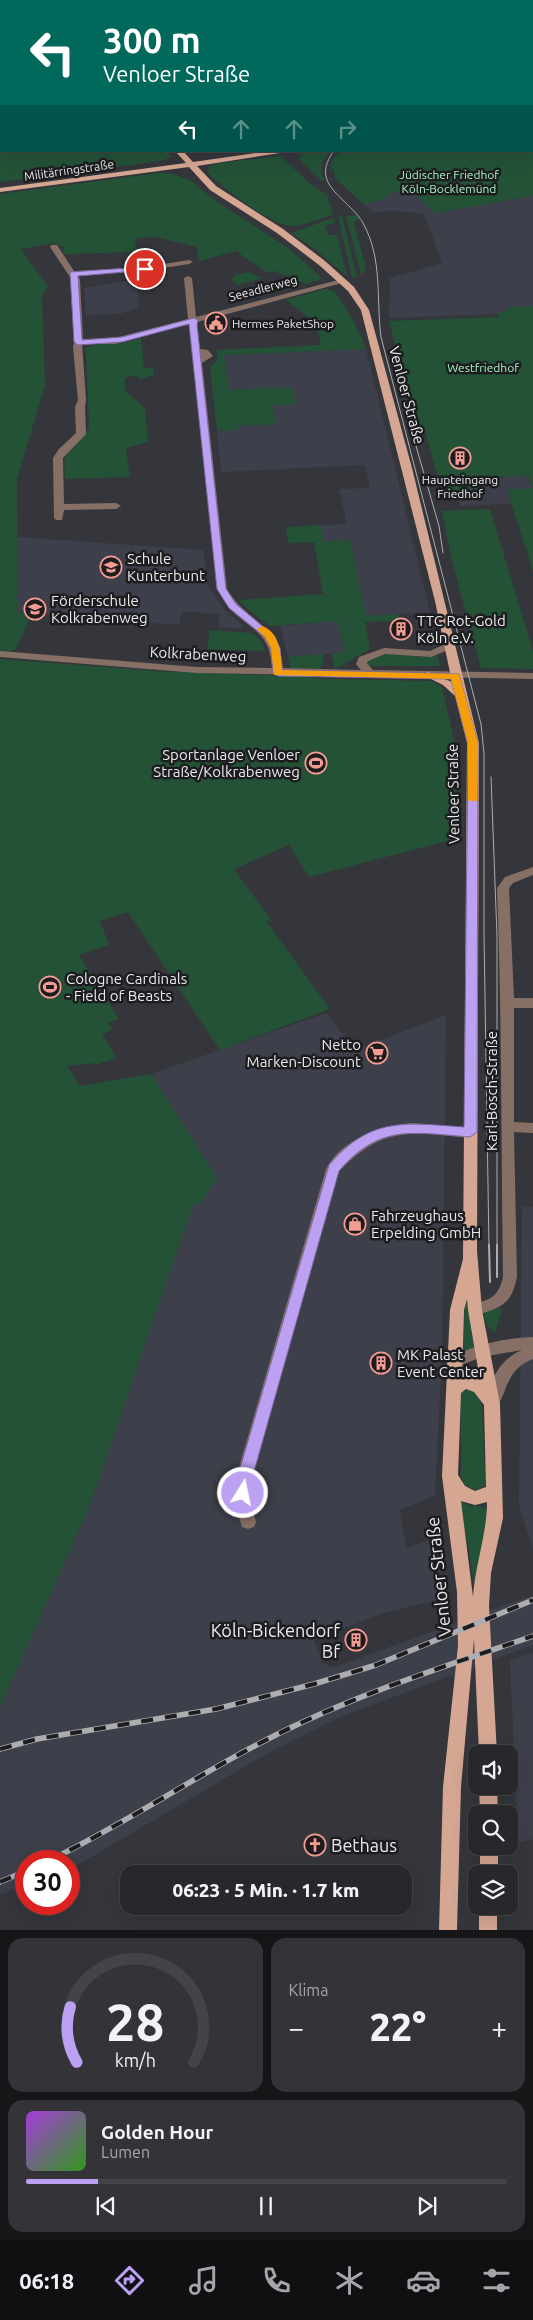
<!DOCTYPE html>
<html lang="de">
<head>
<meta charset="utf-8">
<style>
	:root { --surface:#28282c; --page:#343438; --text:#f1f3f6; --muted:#a5a6a9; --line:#444448; --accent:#bca0f2 }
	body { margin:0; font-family:Ubuntu,sans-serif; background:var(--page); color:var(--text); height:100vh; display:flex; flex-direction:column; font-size:19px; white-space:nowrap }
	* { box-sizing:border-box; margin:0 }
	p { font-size:16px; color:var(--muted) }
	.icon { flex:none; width:28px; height:28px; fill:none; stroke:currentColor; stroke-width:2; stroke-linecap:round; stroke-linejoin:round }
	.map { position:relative; height:1930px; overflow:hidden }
	.sheet { display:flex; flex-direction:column; gap:8px; padding:8px; background:#161618; flex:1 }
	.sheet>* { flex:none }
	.hud { position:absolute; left:0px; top:0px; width:534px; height:152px; box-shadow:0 5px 20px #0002,0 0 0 1px var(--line); background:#00695c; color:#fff; overflow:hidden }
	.fabs { position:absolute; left:468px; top:1745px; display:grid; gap:10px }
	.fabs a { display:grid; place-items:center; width:50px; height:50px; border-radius:10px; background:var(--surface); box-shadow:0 5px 20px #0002,0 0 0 1px var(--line); font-size:25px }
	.speed { position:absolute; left:15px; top:1850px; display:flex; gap:10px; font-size:25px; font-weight:700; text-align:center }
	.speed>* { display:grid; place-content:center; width:65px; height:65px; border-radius:50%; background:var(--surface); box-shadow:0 5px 20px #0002,0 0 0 1px var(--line); line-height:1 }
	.speed .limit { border:8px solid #d22; background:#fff; color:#111 }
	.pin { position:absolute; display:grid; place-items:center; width:42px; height:42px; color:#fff; margin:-21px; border:2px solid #fff; border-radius:50%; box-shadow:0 1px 5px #0007 }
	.me { position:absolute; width:55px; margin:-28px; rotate:10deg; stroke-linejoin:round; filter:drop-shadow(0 0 4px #0008) }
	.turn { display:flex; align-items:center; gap:18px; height:105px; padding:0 20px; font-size:22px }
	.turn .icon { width:65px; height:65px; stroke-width:2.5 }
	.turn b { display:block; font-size:35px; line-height:42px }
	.lanes { display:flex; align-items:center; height:48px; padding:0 20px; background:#0003; justify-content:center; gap:25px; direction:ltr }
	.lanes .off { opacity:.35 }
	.big { font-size:38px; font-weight:800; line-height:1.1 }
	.sheet .tile { flex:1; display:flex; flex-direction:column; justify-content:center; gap:8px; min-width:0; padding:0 18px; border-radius:15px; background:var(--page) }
	.sheet .dial { align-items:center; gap:0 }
	.dial svg { height:130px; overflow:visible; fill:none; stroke:var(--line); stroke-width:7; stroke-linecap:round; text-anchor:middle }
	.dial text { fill:var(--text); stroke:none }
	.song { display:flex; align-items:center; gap:15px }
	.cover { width:60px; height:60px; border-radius:8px; background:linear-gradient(135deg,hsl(280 70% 55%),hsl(110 70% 35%)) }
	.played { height:5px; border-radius:2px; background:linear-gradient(90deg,var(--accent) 15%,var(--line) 15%) }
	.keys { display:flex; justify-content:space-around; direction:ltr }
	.heat { display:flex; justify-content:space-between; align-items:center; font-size:28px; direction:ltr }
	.sheet .tiles { flex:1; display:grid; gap:8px; grid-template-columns:1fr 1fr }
	.tile:last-child { grid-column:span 2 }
	.trip { position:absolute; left:120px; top:1865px; width:292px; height:50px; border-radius:15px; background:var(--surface); box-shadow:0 5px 20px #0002,0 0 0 1px var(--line); font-weight:800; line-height:50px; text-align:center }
	.dock { display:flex; height:80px; justify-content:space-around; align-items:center; background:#101012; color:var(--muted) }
	.dock .icon { width:35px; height:35px }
	.dock .active { color:var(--accent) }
	.dock b { font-size:22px; color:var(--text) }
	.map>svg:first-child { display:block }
	.built { fill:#3d3f4a }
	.green { fill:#235237 }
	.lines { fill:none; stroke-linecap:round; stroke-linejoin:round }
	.minor { fill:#866f65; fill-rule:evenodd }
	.major { fill:#d5a793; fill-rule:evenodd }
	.tram-far1 { stroke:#acadb1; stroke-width:1 }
	.tram { stroke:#acadb1; stroke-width:2 }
	.rail-far1-casing { stroke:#acadb1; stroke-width:3 }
	.rail-casing { stroke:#acadb1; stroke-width:5.5 }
	.rail-far1 { stroke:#1d1d20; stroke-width:2; stroke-dasharray:5.5; stroke-linecap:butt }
	.rail { stroke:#1d1d20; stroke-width:4; stroke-dasharray:12; stroke-linecap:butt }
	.route { fill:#bca0f2; stroke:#7a689d }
	.slow { fill:#f59e0b }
	.labels { text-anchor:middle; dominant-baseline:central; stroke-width:5; stroke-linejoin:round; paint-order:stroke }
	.far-street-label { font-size:12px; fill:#e8e9ec; stroke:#1d1d20 }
	.far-park-label { font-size:12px; fill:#a7f4c3; stroke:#1d1d20 }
	.far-poi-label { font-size:12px; fill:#e8e9ec; stroke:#1d1d20; text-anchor:start }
	.street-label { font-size:15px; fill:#e8e9ec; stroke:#1d1d20 }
	.poi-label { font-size:15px; fill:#e8e9ec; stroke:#1d1d20; text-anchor:start }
	.near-street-label { font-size:18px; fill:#e8e9ec; stroke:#1d1d20 }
	.near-poi-label { font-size:18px; fill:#e8e9ec; stroke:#1d1d20; text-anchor:end }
</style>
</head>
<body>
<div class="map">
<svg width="533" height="1930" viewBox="0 0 533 1930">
	<rect width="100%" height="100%" fill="#35363b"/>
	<path class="built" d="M409,189L436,213L533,196V306L507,307L508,311L498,312V314L389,318L390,278L442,263L424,214L400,211L373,212L363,204L383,200L388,193Z
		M137,279L139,308L119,314L86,315L84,288Z
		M366,349L430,612L366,616L350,540L323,541L321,525L347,524L339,489L370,488L365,465L221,472L217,431L237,430L236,426L275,424L272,405L295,404L292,387L229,390L224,355Z
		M527,475L533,488L507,490L511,504L460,506L457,493L473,492L469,480Z
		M18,537L203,550L207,585L224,609L244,626L239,629L218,627L220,614L195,612H182L179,625L18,612Z
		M337,621L346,653L288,657L280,626Z
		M326,1013L355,1050L446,1015L442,1352L435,1495L400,1510L406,1548L441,1536L440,1599L381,1614L314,1640L322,1662L332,1668L533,1595V1645L340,1717L266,1754L83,1862L69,1868V1861H26V1885L0,1895V1707L88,1510L193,1205L217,1178L151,1074Z
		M522,1206L533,1207V1549L519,1505Z
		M533,1653V1839L518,1843L510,1660Z"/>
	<path class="green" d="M0,0H233L1,1L0,90Z
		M533,115V196L435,213L409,189L388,193L389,194L383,200L363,204L335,178L334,170L330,169L332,160L341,151H532Z
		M0,138L1,151H168L171,157L161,161L0,182Z
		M322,151H332C322,159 319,169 324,180L322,181L299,159L302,156L299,154Z
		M281,156L309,183L327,195L333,215C321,218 308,224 296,226C274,229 224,188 208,173L209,166L225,162Z
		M158,173H170L190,180L216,201L288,248L321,277L319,280L306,284L275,271L267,273L236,251L199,261L197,247L156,237L135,238L136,252L68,254H63L64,247L54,243L21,249L48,287L42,296L45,385L17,479L18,612L32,613L16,649L9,652L0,651V194Z
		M357,215L359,218L354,223L366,268L363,275L361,274L346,216Z
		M342,216L357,277H352L338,217Z
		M333,218L335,223L325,226L328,235H337L347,276L316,250L291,233Z
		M249,272L262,278L238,285L232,280L235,275Z
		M325,289L334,291C347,309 358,327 366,349L224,355L229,390L292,387L296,404L272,405L276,424L237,426V430L217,431L210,367L218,360L216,350L321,345L316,323L286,300Z
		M533,306V571L507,490L533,488L528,475L469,480L473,492L443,494L425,432L421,431L416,425L389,321L499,317L498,312L508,311L507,307Z
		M141,338L144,368L153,367L154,375L140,379L135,375L125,378V391L145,408L148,442L126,448L130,477L65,479C65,472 63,462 66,455C71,443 85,440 89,427L86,348L96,344L123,343Z
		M490,509L533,651V669L481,668L451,557L442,511Z
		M321,525L324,541L350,540L366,616L398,614L400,621L365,622L370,649L335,669L331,654L346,652L337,621L270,626L246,608L239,600L323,594L314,542L288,543L286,527Z
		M210,630L251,633C260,637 262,642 265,651L207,649Z
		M323,654V664L319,669L291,668L288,657Z
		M386,654L423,657L437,655L440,666H370L366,661Z
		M0,659L155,671L309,677L321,679L431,681L442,687L456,749L455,839L309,877L289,845L234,869L272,921H266L330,1009L220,1050L128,912L100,921L109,945L79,955L119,1019L108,1023L112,1030L102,1034L117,1058L95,1065L94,1063L67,1066L80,1086L151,1074L217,1178L200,1204L193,1205L88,1510L0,1707Z
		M466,1294L479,1346L458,1356L466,1295Z
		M502,1308L495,1333L488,1327L483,1315L486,1311Z
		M469,1390C473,1391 477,1392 479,1396C484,1407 483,1461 486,1479L484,1486L477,1490L465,1486L461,1477V1414L457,1399L463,1391Z
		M460,1500L468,1505L487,1508L484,1537L474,1588L469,1548L460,1519Z"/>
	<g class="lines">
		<path class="minor" d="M108,0H124V1H109Z
			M532,16H533V20H532Z
			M0,76H1V80H0Z
			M51,245H57L74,271L145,267L189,260L193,262L189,264L145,271L78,276L80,280L83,339L115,338L188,319L184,278L188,276L192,278L196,317L342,279V283L197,322L200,349L208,350L213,356L202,363L227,589C247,623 280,623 283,668L361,670L356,664L359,657L384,648L430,651L445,644H453V648L431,657L385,654L368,661L367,663L373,670L533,673V679L197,673L0,657V651L197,667L272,668C270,634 255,632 233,612C226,605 222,597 217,589L189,324L115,344H82L86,400L85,407L86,434L63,458L64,504L116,503L121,506L116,509L64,510L62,520H56L54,518L53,458L59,449L76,433L75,407L78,400L73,347L75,338L72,280L50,247Z
			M533,867V875L513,883L509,888L514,998H533V1008H514V1122L533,1123V1133L514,1132L517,1277C511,1306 501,1307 475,1316L470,1314L468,1310L470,1306C489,1299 498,1299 503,1277C501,1147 502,1018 497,888L505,877Z
			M412,1123L470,1128L475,1129L477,1133L475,1137L470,1138C411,1132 384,1125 339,1171L251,1481V1504L256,1522L254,1527L248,1529L242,1527L235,1504V1481L326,1169C342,1139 380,1126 412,1123Z
			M533,1337V1359C508,1369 509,1385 498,1406L493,1408L488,1406L485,1401C491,1379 500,1359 522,1350L482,1357L453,1368L448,1366L446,1362L448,1358C475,1345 503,1338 533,1337Z"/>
		<path class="major" d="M532,111H533V115H532Z
			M175,151H183L193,162L270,151H293L197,166L216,186L283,229L325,261L354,287L369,310L412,468L479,743L477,1251L482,1310L500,1404L503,1518L491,1573L489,1606L497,1754H479L474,1639L461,1787L457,1930H439L443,1787L458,1646L457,1592L442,1476L450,1310L463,1259L467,743L455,696L443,685L423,675L428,672L452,682L435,601L361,310L348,291L319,265L277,233L210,190L189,167L0,192V188L186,163ZM467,1299L468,1310L480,1380L471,1376L462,1378L464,1310ZM466,1389L474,1392L484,1405L486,1487L475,1491L465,1486L458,1475L461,1393ZM461,1501L475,1505L487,1502C487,1534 475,1565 473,1597Z
			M479,1786H497L498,1814H480Z
			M480,1846H498V1874H480Z
			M479,1906H497V1930H479Z"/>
		<path class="tram-far1" d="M334,151C308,185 348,197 363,223C383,259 376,299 381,337L481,724L484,753V935L489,1247
			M414,439L439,526L443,553
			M491,777L497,936V1247"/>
		<path class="tram" d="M489,1245L490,1282
			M497,1245V1277"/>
		<g class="rail-far1-casing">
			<path id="rail-far1" d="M238,1L240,0"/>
		</g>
		<g class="rail-casing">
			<path id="rail" d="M0,1749L37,1739L216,1709L314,1684L376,1665L533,1600
				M48,1861C123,1825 192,1778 266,1740C351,1696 443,1667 533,1636
				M0,1882L26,1871"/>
		</g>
		<use href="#rail-far1" class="rail-far1"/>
		<use href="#rail" class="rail"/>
	</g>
	<path class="route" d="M145,267L149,269L148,270L78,276L82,340L122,337L194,318L198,320L197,325L226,589L236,604L274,636L280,648L282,670L459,674L478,743L477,1132L470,1137C414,1133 380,1123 339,1171L251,1482L248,1497L243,1499L238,1497L236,1493V1482L329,1165C371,1116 405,1123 464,1127L468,743L451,679L278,676L273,673L271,648L265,637L229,608L217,589L189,324L122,342L78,345L74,342L70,272Z"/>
	<path class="slow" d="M262,626C280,632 281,654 282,670L459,674L478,743L477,801H469L468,799V743L451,679L274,675L271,648L265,637L257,629Z"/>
	<defs>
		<g id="civic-ring" transform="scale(1.125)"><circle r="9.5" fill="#1d1d20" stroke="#f59c92" stroke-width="1.5"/><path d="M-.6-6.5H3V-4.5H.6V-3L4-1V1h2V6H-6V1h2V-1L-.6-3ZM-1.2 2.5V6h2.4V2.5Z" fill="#f59c92"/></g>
		<g id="building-ring" transform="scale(1.125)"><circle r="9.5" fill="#1d1d20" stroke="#f59c92" stroke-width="1.5"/><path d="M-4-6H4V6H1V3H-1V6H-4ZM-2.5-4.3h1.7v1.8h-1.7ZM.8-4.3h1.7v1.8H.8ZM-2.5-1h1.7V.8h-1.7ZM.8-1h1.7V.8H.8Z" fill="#f59c92"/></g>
		<g id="school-ring" transform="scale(1.125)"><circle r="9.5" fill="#1d1d20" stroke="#f59c92" stroke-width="1.5"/><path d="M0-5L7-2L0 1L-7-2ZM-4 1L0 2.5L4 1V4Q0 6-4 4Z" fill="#f59c92"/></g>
		<g id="stadium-ring" transform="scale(1.125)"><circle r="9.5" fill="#1d1d20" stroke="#f59c92" stroke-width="1.5"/><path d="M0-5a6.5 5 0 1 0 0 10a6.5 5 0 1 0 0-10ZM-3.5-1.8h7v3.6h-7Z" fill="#f59c92"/></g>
		<g id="supermarket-ring" transform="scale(1.125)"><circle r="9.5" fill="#1d1d20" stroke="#f59c92" stroke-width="1.5"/><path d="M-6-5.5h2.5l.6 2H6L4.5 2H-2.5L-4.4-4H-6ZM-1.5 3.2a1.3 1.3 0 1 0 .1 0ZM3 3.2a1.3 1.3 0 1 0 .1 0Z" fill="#f59c92"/></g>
		<g id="shop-ring" transform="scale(1.125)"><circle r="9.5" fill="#1d1d20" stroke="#f59c92" stroke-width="1.5"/><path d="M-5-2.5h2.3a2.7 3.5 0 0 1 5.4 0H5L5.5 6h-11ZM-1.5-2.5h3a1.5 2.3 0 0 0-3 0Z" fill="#f59c92"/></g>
		<g id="church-ring" transform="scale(1.125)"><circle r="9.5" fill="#1d1d20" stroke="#f59c92" stroke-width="1.5"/><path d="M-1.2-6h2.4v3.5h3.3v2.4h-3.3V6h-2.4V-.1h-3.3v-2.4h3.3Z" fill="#f59c92"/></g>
	</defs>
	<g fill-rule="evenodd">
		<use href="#civic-ring" x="216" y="323"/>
		<use href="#building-ring" x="460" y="458"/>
		<use href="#school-ring" x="111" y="567"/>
		<use href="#school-ring" x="35" y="609"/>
		<use href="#building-ring" x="401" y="629"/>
		<use href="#stadium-ring" x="316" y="763"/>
		<use href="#stadium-ring" x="50" y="987"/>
		<use href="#supermarket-ring" x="377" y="1053"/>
		<use href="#shop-ring" x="355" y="1224"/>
		<use href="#building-ring" x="381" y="1363"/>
		<use href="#building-ring" x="356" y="1640"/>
		<use href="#church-ring" x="315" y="1845"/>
	</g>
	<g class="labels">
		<g class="far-street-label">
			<text transform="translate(69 170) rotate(-8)">Militärringstraße</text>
			<text transform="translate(263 288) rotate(-15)">Seeadlerweg</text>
		</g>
		<g class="far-park-label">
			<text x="449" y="174">Jüdischer Friedhof<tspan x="449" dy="14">Köln-Bocklemünd</tspan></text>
			<text x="483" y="367">Westfriedhof</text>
		</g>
		<g class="far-poi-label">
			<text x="232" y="323">Hermes PaketShop</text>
			<text x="460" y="479" text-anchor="middle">Haupteingang<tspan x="460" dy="14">Friedhof</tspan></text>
		</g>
		<g class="street-label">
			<text transform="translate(407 395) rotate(75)">Venloer Straße</text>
			<text transform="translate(198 654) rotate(3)">Kolkrabenweg</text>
			<text transform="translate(453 794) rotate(-91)">Venloer Straße</text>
			<text transform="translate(491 1091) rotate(-90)">Karl-Bosch-Straße</text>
		</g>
		<g class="poi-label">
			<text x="127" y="558">Schule<tspan x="127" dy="17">Kunterbunt</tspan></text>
			<text x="51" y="600">Förderschule<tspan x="51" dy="17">Kolkrabenweg</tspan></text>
			<text x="417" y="620">TTC Rot-Gold<tspan x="417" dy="17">Köln e.V.</tspan></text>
			<text x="300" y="754" text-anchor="end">Sportanlage Venloer<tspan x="300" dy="17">Straße/Kolkrabenweg</tspan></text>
			<text x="66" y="978">Cologne Cardinals<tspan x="66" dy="17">- Field of Beasts</tspan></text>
			<text x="361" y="1044" text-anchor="end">Netto<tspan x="361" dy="17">Marken-Discount</tspan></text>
			<text x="371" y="1215">Fahrzeughaus<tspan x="371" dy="17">Erpelding GmbH</tspan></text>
			<text x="397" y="1354">MK Palast<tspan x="397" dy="17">Event Center</tspan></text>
		</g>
		<g class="near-street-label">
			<text transform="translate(438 1577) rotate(-96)">Venloer Straße</text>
		</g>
		<g class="near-poi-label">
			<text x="340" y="1630">Köln-Bickendorf<tspan x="340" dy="21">Bf</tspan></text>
			<text x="331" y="1845" text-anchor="start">Bethaus</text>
		</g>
	</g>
</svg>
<div class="fabs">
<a><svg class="icon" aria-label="sound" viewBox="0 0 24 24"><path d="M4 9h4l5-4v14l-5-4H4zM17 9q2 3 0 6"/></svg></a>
<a><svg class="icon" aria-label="search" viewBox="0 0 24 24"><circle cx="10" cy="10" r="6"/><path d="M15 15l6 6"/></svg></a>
<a><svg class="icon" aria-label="layers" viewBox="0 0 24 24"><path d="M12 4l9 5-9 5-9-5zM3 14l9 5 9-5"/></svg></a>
</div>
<div class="speed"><div class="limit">30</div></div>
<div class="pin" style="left:145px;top:269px;background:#d93025"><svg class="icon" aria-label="arrive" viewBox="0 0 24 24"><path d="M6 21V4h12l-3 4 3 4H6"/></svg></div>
<svg class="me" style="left:243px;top:1493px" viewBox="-20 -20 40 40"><circle r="17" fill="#bca0f2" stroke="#fff" stroke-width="3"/><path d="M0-11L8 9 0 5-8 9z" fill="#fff"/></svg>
<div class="trip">06:23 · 5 Min. · 1.7 km</div>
<div class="hud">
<div class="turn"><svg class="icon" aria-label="left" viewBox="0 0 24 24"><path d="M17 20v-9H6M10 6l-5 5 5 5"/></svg><div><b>300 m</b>Venloer Straße</div></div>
<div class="lanes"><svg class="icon" aria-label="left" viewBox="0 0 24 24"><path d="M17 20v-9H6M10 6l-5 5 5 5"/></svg><svg class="icon off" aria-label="ahead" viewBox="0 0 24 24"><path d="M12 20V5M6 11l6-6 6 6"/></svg><svg class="icon off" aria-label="ahead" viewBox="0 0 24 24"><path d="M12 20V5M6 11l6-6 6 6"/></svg><svg class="icon off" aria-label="right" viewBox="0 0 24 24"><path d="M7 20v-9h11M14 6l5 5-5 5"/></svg></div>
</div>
</div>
<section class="sheet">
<div class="tiles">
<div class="tile dial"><svg viewBox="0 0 100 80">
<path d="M14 69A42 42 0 1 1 86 69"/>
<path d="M14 69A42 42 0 0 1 10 35" stroke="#bca0f2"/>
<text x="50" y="56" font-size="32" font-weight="700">28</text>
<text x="50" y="72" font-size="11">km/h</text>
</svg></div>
<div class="tile"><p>Klima</p>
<div class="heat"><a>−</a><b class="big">22°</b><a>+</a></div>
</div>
<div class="tile">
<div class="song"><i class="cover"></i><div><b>Golden Hour</b><p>Lumen</p></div></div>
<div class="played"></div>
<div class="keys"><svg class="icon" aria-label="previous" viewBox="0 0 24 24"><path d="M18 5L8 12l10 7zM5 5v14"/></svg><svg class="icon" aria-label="pause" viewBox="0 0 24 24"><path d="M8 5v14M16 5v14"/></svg><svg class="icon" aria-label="next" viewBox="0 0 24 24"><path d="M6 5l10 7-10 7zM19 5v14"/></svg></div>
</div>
</div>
</section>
<nav class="dock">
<b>06:18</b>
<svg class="icon active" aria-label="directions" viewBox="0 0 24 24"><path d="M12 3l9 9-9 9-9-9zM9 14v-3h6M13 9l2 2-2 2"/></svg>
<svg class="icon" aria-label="music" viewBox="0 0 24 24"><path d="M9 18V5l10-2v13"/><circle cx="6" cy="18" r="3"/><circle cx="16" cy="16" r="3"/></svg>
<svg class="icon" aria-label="phone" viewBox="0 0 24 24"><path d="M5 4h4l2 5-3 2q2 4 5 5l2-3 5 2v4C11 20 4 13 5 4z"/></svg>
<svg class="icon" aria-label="climate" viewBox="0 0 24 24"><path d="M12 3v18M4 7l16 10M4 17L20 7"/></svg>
<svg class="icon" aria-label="car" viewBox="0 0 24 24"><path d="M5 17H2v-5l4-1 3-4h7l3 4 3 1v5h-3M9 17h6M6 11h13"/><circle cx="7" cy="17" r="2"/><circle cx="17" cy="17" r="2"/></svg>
<svg class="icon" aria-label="filters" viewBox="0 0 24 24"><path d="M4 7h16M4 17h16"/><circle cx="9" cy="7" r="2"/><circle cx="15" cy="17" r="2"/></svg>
</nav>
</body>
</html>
